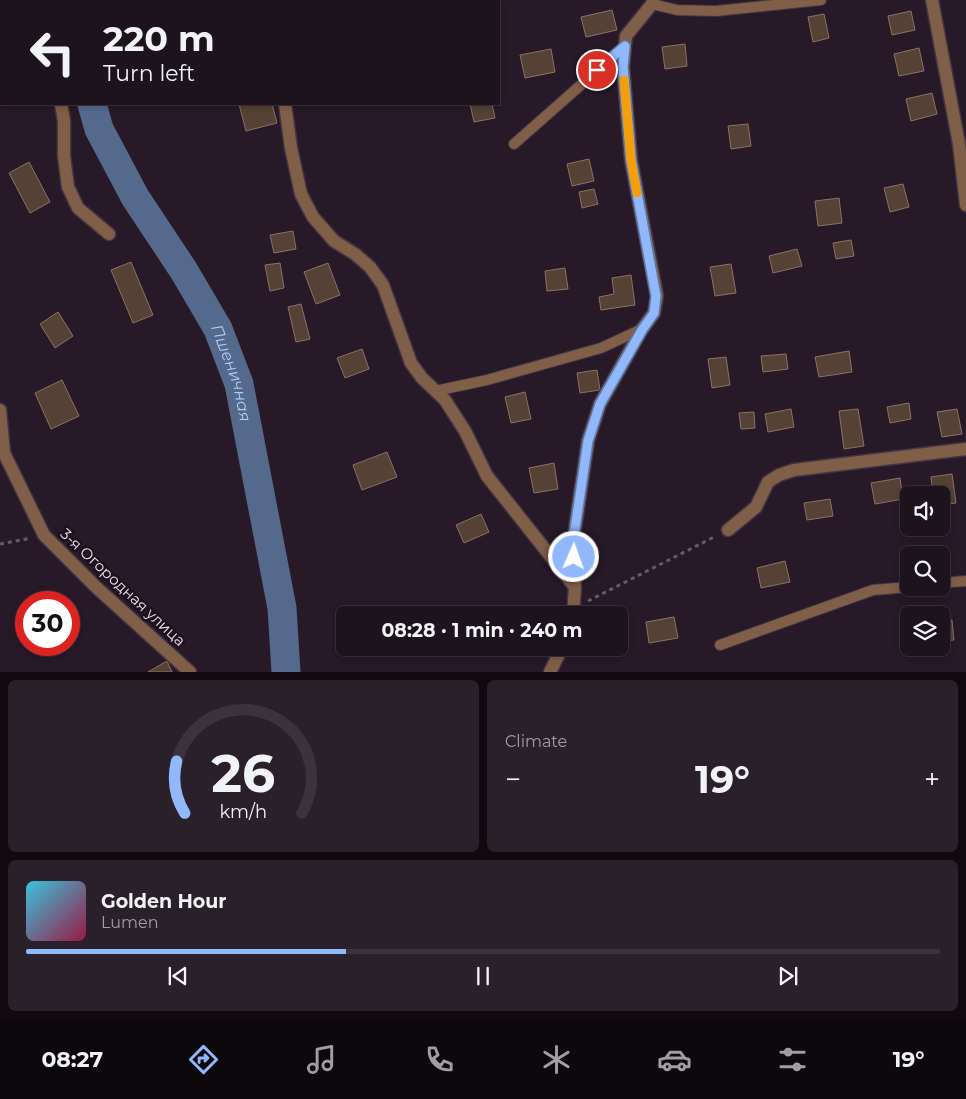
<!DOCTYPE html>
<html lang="en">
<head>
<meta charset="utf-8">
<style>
	:root { --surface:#1d131d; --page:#2a202a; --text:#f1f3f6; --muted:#a09ea4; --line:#3b323b; --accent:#91b8fd }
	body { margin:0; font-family:Montserrat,sans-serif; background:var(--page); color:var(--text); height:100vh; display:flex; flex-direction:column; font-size:19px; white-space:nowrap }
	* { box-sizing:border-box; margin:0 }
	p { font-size:16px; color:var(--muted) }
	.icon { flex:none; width:28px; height:28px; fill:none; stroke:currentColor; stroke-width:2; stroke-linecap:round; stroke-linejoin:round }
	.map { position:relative; height:672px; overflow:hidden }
	.details { display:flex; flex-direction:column; gap:8px; padding:8px; background:#100a10; flex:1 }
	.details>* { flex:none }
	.top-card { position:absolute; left:0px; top:0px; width:500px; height:105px; box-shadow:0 2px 8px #0003,0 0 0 1px var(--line); background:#1d131d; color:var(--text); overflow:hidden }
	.fabs { position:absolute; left:900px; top:486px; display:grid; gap:10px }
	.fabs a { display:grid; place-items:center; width:50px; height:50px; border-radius:8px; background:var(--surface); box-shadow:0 2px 8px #0003,0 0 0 1px var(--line); font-size:25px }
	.speed { position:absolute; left:15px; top:591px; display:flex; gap:10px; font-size:25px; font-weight:700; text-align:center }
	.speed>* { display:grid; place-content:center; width:65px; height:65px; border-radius:50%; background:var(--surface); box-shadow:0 2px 8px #0003,0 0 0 1px var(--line); line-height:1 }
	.speed .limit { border:8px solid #d22; background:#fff; color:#111 }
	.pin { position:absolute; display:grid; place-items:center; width:42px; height:42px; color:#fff; margin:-21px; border:2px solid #fff; border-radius:50%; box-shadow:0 1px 5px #0007 }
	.me { position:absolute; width:55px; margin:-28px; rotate:2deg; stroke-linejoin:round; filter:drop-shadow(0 0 4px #0008) }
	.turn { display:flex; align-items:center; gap:18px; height:105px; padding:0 20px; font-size:22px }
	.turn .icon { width:65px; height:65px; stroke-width:2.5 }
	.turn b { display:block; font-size:35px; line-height:42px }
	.big { font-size:38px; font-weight:700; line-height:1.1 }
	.details .tile { flex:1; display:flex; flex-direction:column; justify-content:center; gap:8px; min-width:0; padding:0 18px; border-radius:8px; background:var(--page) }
	.details .dial { align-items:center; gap:0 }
	.dial svg { height:130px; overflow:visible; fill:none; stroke:var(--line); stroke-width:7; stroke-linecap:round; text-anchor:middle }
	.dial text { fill:var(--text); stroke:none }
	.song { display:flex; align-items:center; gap:15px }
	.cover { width:60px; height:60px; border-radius:8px; background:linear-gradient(135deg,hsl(190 70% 55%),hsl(340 70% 35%)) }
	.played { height:5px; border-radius:2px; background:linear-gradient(90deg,var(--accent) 35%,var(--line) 35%) }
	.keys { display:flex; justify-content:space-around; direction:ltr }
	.heat { display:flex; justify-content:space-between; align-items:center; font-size:28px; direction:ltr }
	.details .tiles { flex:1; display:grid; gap:8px; grid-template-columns:1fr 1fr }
	.tile:last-child { grid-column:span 2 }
	.trip { position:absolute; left:336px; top:606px; width:292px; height:50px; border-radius:8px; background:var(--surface); box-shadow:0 2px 8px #0003,0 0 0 1px var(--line); font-weight:700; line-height:50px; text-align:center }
	.tab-bar { display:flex; height:80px; justify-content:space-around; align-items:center; background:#0c080c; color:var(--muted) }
	.tab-bar .icon { width:35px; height:35px }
	.tab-bar .current { color:var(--accent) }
	.tab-bar b { font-size:22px; color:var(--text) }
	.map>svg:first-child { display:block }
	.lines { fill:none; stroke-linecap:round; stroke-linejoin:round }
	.river { stroke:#54698c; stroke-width:29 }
	.building { fill:#554135; stroke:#897365 }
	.service-casing { stroke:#433543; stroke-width:12 }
	.minor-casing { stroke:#433543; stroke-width:15 }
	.path { stroke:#675a66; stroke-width:3; stroke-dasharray:4 4; stroke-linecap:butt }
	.service { stroke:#805f49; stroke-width:10 }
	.minor { stroke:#805f49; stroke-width:12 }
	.route-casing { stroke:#5e78a4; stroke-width:12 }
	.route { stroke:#91b8fd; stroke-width:9 }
	.slow { stroke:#f59e0b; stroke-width:9 }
	.labels { text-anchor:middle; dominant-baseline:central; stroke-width:5; stroke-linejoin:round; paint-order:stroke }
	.street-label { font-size:15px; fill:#eee4ed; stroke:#1e101d }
	.water-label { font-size:16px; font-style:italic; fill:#b0cdfb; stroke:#1e101d }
</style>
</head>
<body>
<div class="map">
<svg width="966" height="672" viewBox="0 0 966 672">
	<rect width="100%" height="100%" fill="#271927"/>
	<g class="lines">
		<g class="river">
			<path d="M61,0L62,1"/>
			<path id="s1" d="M92,104L99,129L135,197L184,271L218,329L239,384L282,608L286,672"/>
		</g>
	</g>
	<path class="building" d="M612,10L617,30L586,37L581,17Z
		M911,11L915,30L892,35L888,16Z
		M824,14L829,38L813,42L808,17Z
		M685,44L687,66L665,69L662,47Z
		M919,48L924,71L899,76L894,54Z
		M551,49L555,72L525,78L520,55Z
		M932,93L937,114L911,121L906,99Z
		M239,104H272L277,123L246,131Z
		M470,104H492L495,118L474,122Z
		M748,124L751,146L731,149L728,126Z
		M589,159L594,181L572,186L567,164Z
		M29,162L50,202L30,213L9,173Z
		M903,184L909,207L890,212L884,188Z
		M594,189L598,204L582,208L579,192Z
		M839,198L842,223L818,226L815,201Z
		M293,231L296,249L274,253L270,235Z
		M851,240L854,256L836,259L833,243Z
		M797,249L802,266L773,273L769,256Z
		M131,262L153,315L133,323L111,270Z
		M280,263L284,288L270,291L265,265Z
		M328,263L340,295L316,304L304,272Z
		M731,264L736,293L715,296L710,267Z
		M565,268L568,289L547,291L545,271Z
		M631,275L635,305L601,310L599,297L614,294L612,278Z
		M301,304L310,339L296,342L288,307Z
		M58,312L73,336L55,348L40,324Z
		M362,349L369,369L345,378L337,358Z
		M849,351L852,372L819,377L815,357Z
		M786,354L788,369L763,372L761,356Z
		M726,357L730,385L712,388L708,359Z
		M597,370L600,390L580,393L577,373Z
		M62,380L79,416L51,429L35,393Z
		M525,392L531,419L511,423L505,397Z
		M909,403L911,419L890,423L887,407Z
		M791,409L794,427L768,432L765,414Z
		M858,409L864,446L844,449L839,411Z
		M957,409L962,434L942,437L937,412Z
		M754,412L755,428L741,429L739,413Z
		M387,452L397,477L362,490L353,465Z
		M554,463L558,489L534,493L529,468Z
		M952,474L956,503L941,505V495H933L931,477Z
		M900,478L903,499L875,504L871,483Z
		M830,499L833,516L807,520L804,503Z
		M481,514L489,532L464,543L456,525Z
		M785,561L790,582L761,588L757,568Z
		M674,617L678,638L649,643L646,622Z
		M952,620L954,640L941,641V622Z
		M364,648H385V649L365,653Z
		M167,661L172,672H148Z"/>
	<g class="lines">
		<g class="service-casing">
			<path id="service" d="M652,4L677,10L716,11L821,0
				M514,144L625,46
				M435,391L487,380L601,348L642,329
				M941,583L966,581
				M720,645L873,590L909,587"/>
		</g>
		<g class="minor-casing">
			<path id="minor" d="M20,0L21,1
				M272,0V1
				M932,0L959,144L966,205
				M61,104L64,121V156L68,187L78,208L109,234
				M285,104L291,148L301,194L313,217L334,241L355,254L370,267L383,285L411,363L422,378L445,400L465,431L487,476L575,587
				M0,410L4,453L44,535L97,588L190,672
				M728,530L756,507L768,482L779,475L794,470L966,449
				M573,615L575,587L573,542L588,441L600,404L642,329L654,313L657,296L631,160L623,67L626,36L652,4L653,0
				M550,672L562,648"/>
		</g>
		<path class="path" d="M0,544L31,538
			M588,601L716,536"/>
		<use href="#service" class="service"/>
		<use href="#minor" class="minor"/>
	</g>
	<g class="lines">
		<g class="route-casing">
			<path id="route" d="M574,557L573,542L588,441L600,404L642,330L654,313L656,296L631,160L623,67L625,46L597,70"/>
		</g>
		<use href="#route" class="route"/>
		<path class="slow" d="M624,80L631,160L637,193"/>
	</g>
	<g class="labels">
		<g class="street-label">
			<text transform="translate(123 587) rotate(43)">3-я Огородная улица</text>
		</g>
		<g class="water-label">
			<text stroke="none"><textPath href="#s1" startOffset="305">Пшеничная</textPath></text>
		</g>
	</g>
</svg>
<div class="fabs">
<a><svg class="icon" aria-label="sound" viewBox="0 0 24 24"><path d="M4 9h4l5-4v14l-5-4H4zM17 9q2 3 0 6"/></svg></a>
<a><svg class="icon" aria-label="search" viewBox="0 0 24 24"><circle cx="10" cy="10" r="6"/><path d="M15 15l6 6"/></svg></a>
<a><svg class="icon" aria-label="layers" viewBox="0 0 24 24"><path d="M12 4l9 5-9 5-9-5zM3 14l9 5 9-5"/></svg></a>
</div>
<div class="speed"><div class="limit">30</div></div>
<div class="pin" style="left:597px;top:70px;background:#d93025"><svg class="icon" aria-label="arrive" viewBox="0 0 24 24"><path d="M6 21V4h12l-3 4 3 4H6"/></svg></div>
<svg class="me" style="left:574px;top:557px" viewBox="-20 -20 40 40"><circle r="17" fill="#91b8fd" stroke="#fff" stroke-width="3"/><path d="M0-11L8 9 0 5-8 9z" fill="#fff"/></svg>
<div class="trip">08:28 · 1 min · 240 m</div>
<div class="top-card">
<div class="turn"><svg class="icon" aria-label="left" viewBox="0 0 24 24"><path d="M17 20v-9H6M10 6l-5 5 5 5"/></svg><div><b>220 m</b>Turn left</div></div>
</div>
</div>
<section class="details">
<div class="tiles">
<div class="tile dial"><svg viewBox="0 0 100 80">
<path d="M14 69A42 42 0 1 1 86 69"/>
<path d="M14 69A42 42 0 0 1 9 37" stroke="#91b8fd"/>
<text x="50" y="56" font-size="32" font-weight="700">26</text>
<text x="50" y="72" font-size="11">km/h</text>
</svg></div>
<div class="tile"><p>Climate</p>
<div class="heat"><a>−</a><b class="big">19°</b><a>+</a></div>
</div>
<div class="tile">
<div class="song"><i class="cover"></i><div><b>Golden Hour</b><p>Lumen</p></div></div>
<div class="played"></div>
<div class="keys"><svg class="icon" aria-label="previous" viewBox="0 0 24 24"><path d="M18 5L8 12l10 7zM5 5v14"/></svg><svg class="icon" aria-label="pause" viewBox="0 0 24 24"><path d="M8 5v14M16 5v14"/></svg><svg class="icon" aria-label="next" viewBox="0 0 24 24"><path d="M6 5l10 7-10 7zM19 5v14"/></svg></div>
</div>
</div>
</section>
<nav class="tab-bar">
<b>08:27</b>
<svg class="icon current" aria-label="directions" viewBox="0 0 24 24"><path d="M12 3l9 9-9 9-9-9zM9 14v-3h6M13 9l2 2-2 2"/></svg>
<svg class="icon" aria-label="music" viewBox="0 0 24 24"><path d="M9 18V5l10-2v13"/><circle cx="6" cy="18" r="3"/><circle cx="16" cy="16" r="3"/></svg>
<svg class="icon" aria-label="phone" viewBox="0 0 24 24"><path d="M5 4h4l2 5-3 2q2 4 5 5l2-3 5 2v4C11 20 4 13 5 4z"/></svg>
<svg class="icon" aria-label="climate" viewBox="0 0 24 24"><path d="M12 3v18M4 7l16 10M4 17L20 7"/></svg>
<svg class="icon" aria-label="car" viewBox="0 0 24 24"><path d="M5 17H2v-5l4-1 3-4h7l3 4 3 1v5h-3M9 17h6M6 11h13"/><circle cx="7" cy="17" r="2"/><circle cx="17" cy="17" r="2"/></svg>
<svg class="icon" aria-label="filters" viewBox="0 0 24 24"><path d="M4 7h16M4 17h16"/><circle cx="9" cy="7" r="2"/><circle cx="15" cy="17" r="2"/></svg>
<b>19°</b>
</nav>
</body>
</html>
